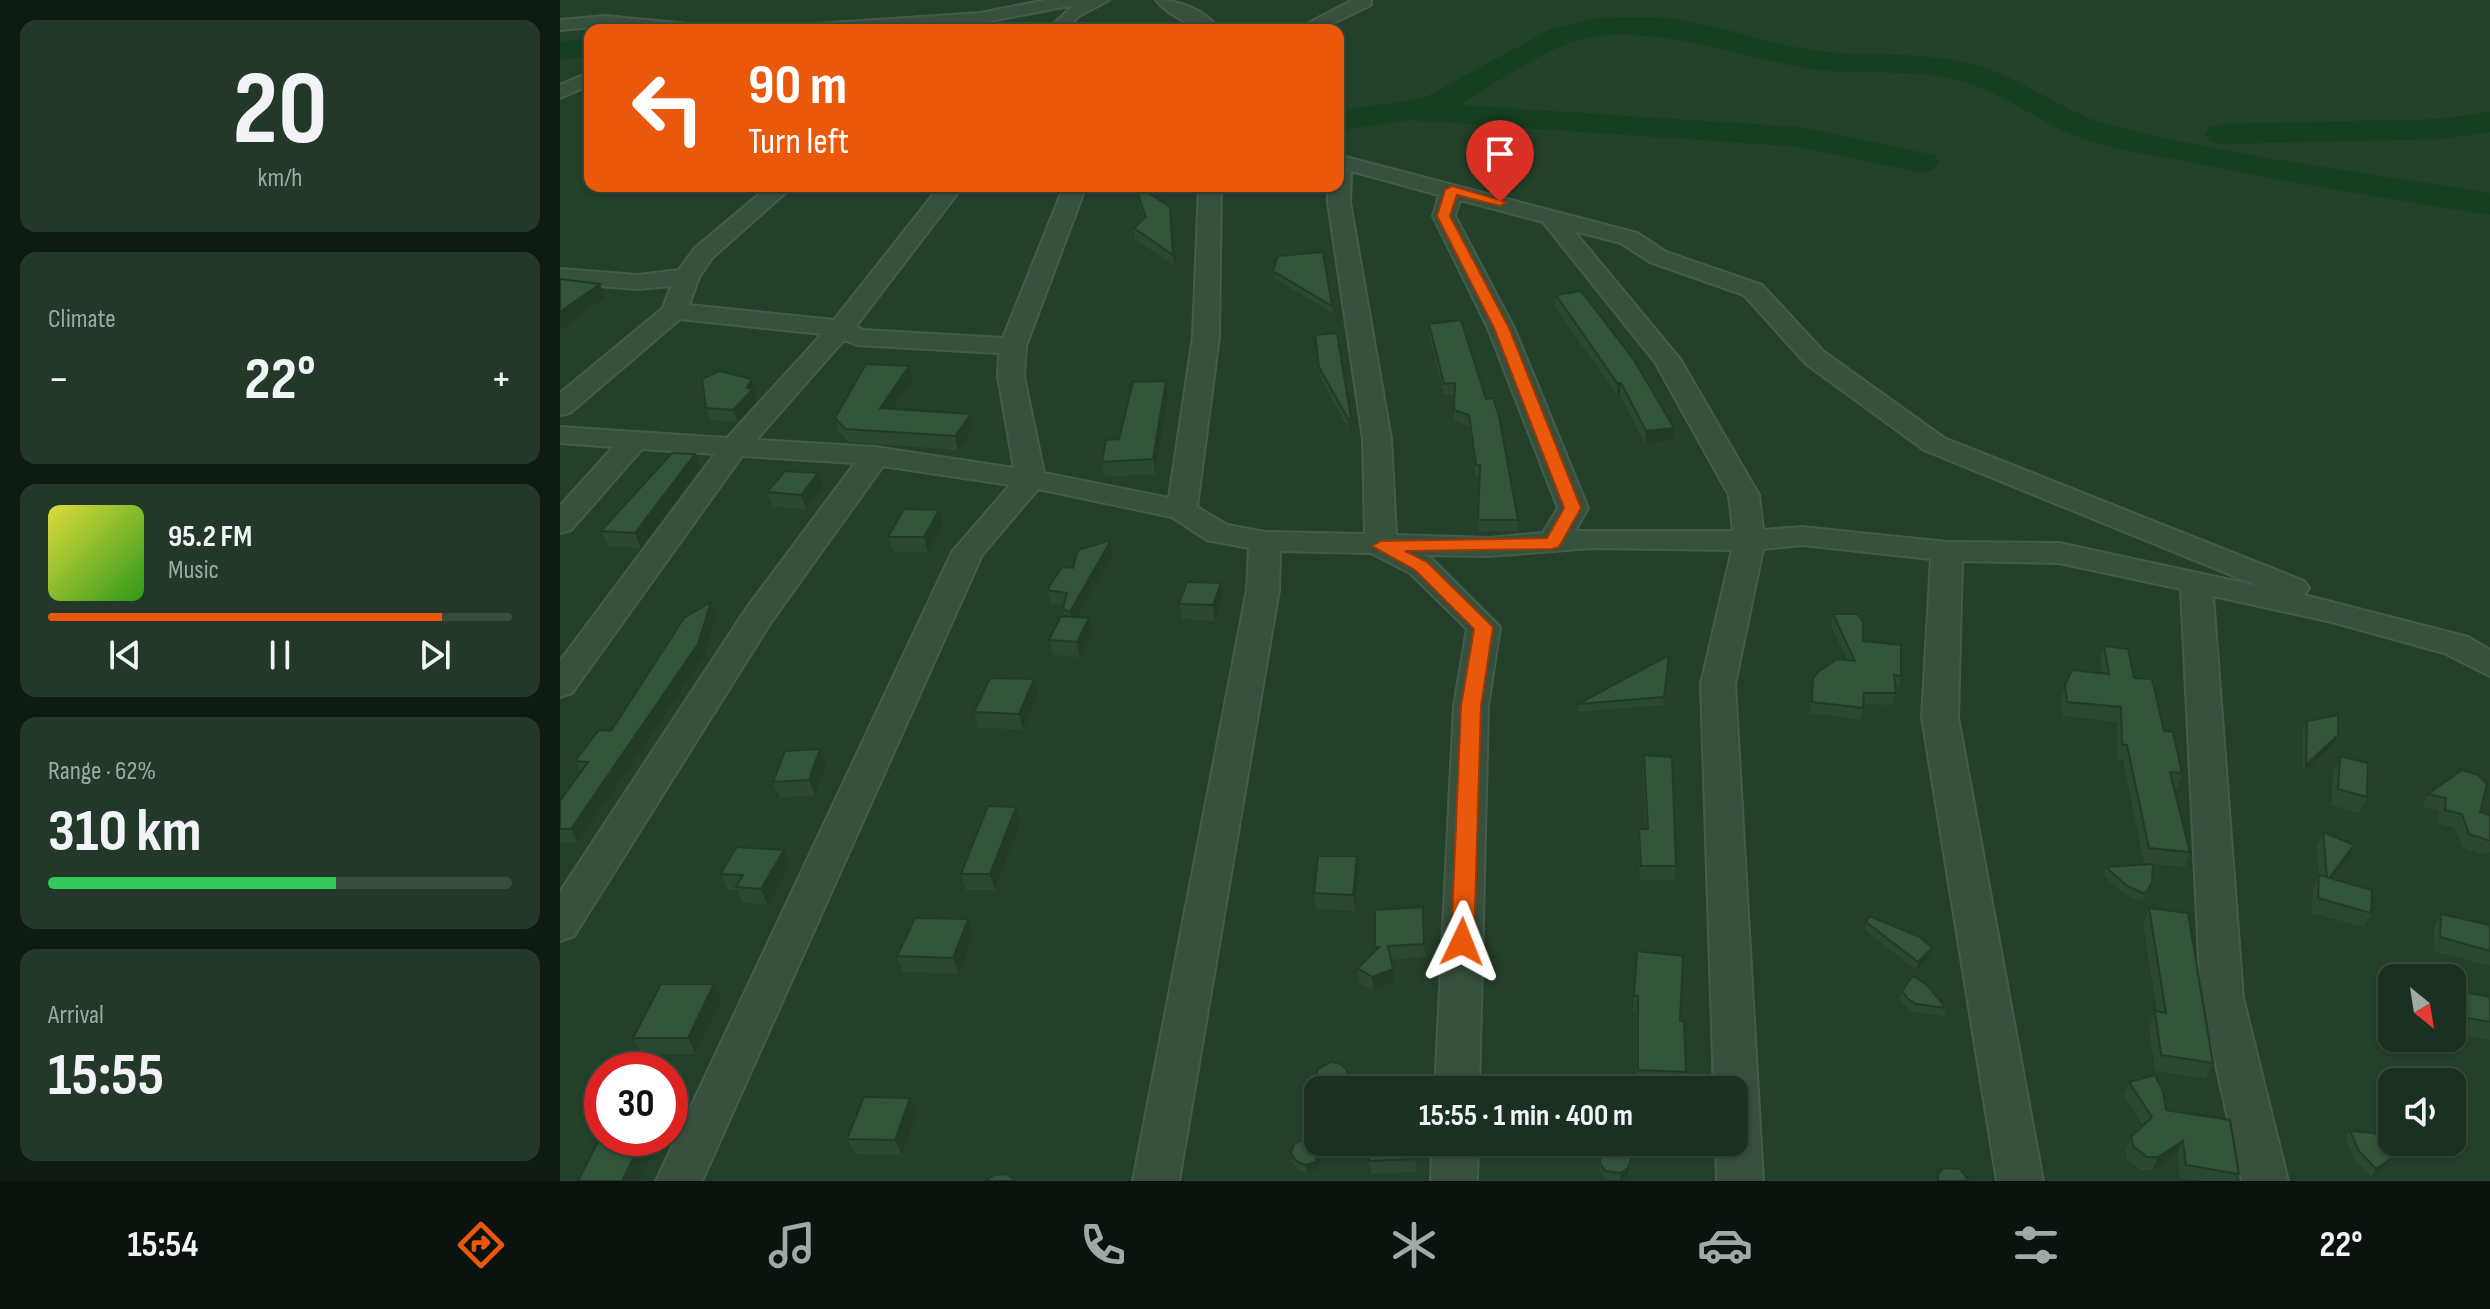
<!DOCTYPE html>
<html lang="en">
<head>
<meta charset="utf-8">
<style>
	:root { --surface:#1a3020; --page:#233829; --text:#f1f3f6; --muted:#9fa9a5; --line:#384b3e; --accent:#ea580c }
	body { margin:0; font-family:"Sofia Sans Condensed",sans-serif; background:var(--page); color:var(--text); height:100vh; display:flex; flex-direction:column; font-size:30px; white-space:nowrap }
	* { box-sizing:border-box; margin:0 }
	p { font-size:26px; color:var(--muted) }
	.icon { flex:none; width:44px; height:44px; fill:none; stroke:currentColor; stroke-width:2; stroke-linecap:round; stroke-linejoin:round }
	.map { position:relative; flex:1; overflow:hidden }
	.side { display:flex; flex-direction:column; gap:20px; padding:20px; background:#0e1a12; width:560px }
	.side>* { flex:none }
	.hud { position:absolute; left:24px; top:24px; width:760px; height:168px; border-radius:16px; box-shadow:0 2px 6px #0004,0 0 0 2px var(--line); background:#ea580c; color:#fff; overflow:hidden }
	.needle { width:52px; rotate:150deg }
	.tools { position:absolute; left:1818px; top:964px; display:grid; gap:16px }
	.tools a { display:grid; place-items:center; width:88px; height:88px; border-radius:16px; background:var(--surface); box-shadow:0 2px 6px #0004,0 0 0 2px var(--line); font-size:40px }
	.speed { position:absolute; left:24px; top:1052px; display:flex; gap:16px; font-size:40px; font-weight:700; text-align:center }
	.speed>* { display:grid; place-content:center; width:104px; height:104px; border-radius:50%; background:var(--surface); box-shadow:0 2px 6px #0004,0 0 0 2px var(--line); line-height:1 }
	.speed .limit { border:12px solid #d22; background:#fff; color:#111 }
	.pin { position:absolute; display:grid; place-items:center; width:68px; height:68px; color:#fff; margin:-82px -34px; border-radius:50% 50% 50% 0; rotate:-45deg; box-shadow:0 0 8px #0007 }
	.pin .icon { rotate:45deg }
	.me { position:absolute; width:88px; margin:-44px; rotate:2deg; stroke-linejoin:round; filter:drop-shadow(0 0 6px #0008) }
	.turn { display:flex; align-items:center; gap:28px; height:168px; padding:0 32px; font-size:36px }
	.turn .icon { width:104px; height:104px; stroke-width:2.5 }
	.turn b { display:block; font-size:56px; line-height:68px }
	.big { font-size:60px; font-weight:700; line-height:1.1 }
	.side .tile { flex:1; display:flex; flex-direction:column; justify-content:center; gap:12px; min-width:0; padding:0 28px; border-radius:16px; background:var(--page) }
	.side .dial { align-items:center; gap:0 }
	.dial b { font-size:104px; line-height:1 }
	.song { display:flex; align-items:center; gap:24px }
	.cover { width:96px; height:96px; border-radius:12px; background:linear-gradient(135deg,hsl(60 70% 55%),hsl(110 70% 35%)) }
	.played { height:8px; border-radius:4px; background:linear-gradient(90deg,var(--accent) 85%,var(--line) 85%) }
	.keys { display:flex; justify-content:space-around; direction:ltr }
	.heat { display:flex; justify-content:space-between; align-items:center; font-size:44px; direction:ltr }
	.charge { height:12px; border-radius:6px; background:linear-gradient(90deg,#34c759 62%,var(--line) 0) }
	.trip { position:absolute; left:744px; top:1076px; width:444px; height:80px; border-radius:16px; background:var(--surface); box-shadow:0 2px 6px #0004,0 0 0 2px var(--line); font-weight:700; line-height:80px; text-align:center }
	.tab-bar { display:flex; height:128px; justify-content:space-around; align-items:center; background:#0a130d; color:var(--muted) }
	.tab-bar .icon { width:56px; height:56px }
	.tab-bar .current { color:var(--accent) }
	.tab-bar b { font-size:36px; color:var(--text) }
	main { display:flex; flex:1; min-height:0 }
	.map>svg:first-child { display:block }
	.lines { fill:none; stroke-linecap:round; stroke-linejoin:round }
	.river { fill:#153f20; fill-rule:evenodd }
	.minor-casing { stroke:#435c4a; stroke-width:4 }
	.minor { fill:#37503d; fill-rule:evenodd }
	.wall { fill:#2a4832 }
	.shaded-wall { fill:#223b29 }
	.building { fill:#31543a; stroke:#223b29; stroke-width:2 }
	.route { fill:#ea580c; stroke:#983908; stroke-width:2 }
</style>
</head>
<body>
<main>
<section class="side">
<div class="tile dial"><b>20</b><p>km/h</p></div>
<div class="tile"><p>Climate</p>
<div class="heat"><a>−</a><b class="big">22°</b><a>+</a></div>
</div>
<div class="tile">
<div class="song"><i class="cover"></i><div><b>95.2 FM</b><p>Music</p></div></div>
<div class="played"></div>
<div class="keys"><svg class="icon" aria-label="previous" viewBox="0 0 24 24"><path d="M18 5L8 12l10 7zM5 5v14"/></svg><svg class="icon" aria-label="pause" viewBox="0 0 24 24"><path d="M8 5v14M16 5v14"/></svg><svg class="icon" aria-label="next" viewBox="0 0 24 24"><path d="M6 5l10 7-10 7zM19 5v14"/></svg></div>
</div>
<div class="tile"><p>Range · 62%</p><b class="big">310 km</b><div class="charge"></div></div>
<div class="tile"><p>Arrival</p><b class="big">15:55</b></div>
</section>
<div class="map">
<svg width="1930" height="1181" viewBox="0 0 1930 1181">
	<rect width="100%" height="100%" fill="#23402a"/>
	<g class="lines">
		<path class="river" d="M1037,18C1063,18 1091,16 1116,19C1164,26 1210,45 1258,51C1311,58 1363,50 1415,65C1465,78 1503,114 1553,126C1677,157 1805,173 1930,193V215C1831,199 1731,183 1633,163C1599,156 1565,151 1532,142C1485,128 1448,94 1401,81C1350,66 1297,78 1246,68C1176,56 1110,29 1038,36C995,40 936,84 898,105L1240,127L1374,155L1380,162L1374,169L1362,173L1240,147L849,120L778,131V111L864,98L989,30Z
			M30,38V56L0,60V42Z
			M1930,112V132L1881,139L1662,144L1650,141L1645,134L1650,127L1662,124L1881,119Z"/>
		<g class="minor-casing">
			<path id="minor" d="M486,0H549L519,16L506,30H487L514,5L420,23L323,30H234L243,25L420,13Z
				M596,0C618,0 647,10 659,30C639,30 609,17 596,0Z
				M793,0H811V5L759,30H735Z
				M45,16L137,25L146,30L45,26L0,30V20Z
				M30,72V85L0,98V85Z
				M778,155L1077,233L1106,252L1202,285L1264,352L1384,438L1744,581L1749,588L1744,595L1908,637L1930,650V676L1884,653L1772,622L1653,596L1683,998L1728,1181H1682L1641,998L1621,589L1499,563L1402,561L1398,717L1483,1181H1437L1362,717L1371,559L1242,545L1203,549L1175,684L1203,1181H1157L1156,1142H1174V1090H1154L1141,684L1172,550L1032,548L929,556L863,555L872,559L940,627L928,706L919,1090H875L894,706L907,629L850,573L811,553L720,551L719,590L619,1181H573L687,590L689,548L647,540L612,517L478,489L422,555L142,1181H96L392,552L450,485L323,466L211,622L14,936L0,941V892L186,609L295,463L182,456L12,693L0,697V661L155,454L82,449L11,530L0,533V506L53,447L0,443V427L167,438L262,334L120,319L10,413L0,415V393L103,308L111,286L78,289L0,283V269L78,275L119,270L135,248L209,186H233L152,258L139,277L129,305L274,320L380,186H403L296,326L303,330L443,338L504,186H526L466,346L464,377L484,473L609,498L633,337L639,186H661L659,337L637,507L667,525L705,532L805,534L803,439L768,202V186H778ZM791,171L879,195L873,216L928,328L998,508L983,533L929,538L836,535L831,439L790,202ZM900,200L983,222L1095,362L1169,495L1173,531H1015L1028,508L954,328L895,216ZM1014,231L1061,243L1090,262L1184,295L1246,364L1364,450L1698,586L1499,543L1387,542L1242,527L1203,530L1199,495L1120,359ZM284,340L297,345L439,353L438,377L454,468L315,447L196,440Z
				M872,1142H918L917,1181H871Z"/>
		</g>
		<use href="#minor" class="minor"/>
	</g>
	<path class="wall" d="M574,186L610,207L615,266L575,239L574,228L584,218L576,194Z
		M713,271L772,306V313L714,278Z
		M996,295L1113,440L1085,444L1060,395H1057L995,307Z
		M869,324L958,520V531H918L919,476L916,477L909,426L894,421L895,394L884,395L869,334Z
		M755,335L791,429L789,430L760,377Z
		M349,366L353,379L333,409L414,428L398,450L289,442L279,432L275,418Z
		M192,379L196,391L195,393L197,401L178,422L151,420L146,408Z
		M608,395L595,474L545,477L542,462L559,439Z
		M140,468L81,548L48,546L41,531Z
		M263,488L246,509L213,507L207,492Z
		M383,525L368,552H333L328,537Z
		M551,540L553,553L517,617L532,633L520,657L493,655L489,640L505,616L503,609L504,605L491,604L487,590L513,568Z
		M661,583L663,599L655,621L622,619L619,604Z
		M1273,614L1341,676L1339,687H1335L1336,693L1333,705L1304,704L1301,720L1250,713L1253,679L1287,660L1271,626Z
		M157,615L144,657L18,843L0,842V801L20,772L15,761L51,731Z
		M1544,646L1574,678L1604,731L1622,773L1617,788L1614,787L1630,852L1625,867L1584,863L1563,760L1557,759V722L1503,716L1501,699L1505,685L1542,673L1540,660Z
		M1109,655L1103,705L1018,712V704Z
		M478,695L463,729L418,728L414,712Z
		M1747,721L1778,735L1774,743L1743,773V729Z
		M260,749L266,764L255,795L220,798L213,782Z
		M1084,755L1116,866L1114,880H1080L1078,843L1079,829H1086L1083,769Z
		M1780,756L1807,797L1799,813L1771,805L1773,772Z
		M1902,770L1920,812L1930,815V852L1919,854L1902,847L1895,828L1878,823L1879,811L1862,807L1868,794Z
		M456,807L460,823L435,890H406L401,874Z
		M1763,832L1787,859L1772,879L1811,913L1804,927L1751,913L1753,889L1759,876L1757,846Z
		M230,866L208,905L183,903L177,890H168L160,874Z
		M1546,867L1592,883L1589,891L1582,902L1564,894L1543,875Z
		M798,872L795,911L756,909L754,893Z
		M863,907L865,957L831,960L834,983L813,990L799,982L798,968L815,951V910Z
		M1589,908L1653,1063L1646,1079L1595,1071L1589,1027L1595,1011L1597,1012L1583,924Z
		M1881,914L1930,925V966L1873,951L1874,927Z
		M1306,922L1372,948L1370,956L1356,970L1305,930Z
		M414,935L399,974L343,972L337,956Z
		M1077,951L1126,1072L1124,1087L1077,1085L1076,1012H1073Z
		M1342,991L1386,1008L1384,1016L1354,1012L1346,1007L1340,999Z
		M1903,992L1930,997V1040L1899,1034L1893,1007Z
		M162,1000L136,1054H82L73,1038Z
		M787,1070L788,1083L787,1090H758V1093L756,1080Z
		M1569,1082L1606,1110L1679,1174L1675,1181H1638L1620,1178L1617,1154L1592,1170H1581L1567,1159L1566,1150L1571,1137L1583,1126L1564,1095Z
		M350,1098L357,1114L342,1155L295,1154L287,1139Z
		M1790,1131L1840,1143L1825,1167L1812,1177L1794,1159L1786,1139Z
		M758,1142H767V1145L757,1170L747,1173L737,1169L732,1161L731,1153Z
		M810,1142H857L856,1172L811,1174L809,1161Z
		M1040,1153L1070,1167L1068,1176L1060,1181L1045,1179L1039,1171Z"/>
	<path class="shaded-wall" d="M610,207L612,217L615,266L613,255Z
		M40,284L45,297L0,330V312Z
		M349,366L353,379L324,422L320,408Z
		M192,379L196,391L195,393L197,401L178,422L173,410Z
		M606,381L608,395L595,474L593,459Z
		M1057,383H1061L1060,395H1057Z
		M411,414L414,428L398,450L395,436Z
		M791,418V429L789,430L788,419Z
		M1114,428L1113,440L1085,444L1086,431Z
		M135,454L140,468L81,548L75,533Z
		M258,473L263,488L246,509L241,495Z
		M379,510L383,525L368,552L364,537Z
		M551,540L553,553L513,625L510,612Z
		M661,583L663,599L655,621L653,605Z
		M151,602L157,615L144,657L18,843L11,829Z
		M529,618L532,633L520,657L517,642Z
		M474,679L478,695L463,729L459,714Z
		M1778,735L1774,743L1743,773L1746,765Z
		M260,749L266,764L255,795L249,780Z
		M456,807L460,823L435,890L430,874Z
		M1794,845L1787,859L1762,892L1769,878Z
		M224,850L230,866L208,905L201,889Z
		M797,856L798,872L795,911L793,895Z
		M408,919L414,935L399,974L393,958Z
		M1372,948L1370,956L1356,970L1358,962Z
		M833,969L834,983L813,990L812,977Z
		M154,984L162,1000L136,1054L128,1038Z
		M787,1070L788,1083L787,1090H783Z
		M350,1098L357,1114L342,1155L335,1140Z
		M83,1138H100L80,1181H62Z
		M1623,1141L1617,1154L1592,1170L1598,1157Z
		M764,1142H767V1145L757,1170L747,1173L745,1165Z
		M1071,1159L1068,1176L1060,1181L1061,1173Z
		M1830,1159L1825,1167L1812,1177L1816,1169Z"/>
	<path class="building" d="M575,186H578L610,207L613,255L574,228L586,217Z
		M763,252L772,306L713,271L718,256Z
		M0,279L40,284L0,312Z
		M1021,291L1074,360L1114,428L1086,431L1061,383H1057L996,295Z
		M901,320L926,399L933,398L939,416L958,520H918L920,465H916L909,415L894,410L895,383L884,384L869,324Z
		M777,333L791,418L788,419L759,367L755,335Z
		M306,364L349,366L320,408L411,414L395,436L285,429L275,418Z
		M159,371L192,379L187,388L193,389L173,410L146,408L142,379Z
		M606,381L593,459L542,462L546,440L559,439L573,382Z
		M112,453L135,454L75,533L41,531Z
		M225,471L258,473L241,495L207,492Z
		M344,509L379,510L364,537H328Z
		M551,540L510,612L503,609L507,593L487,590L502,567L513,568L518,550Z
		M627,582L661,583L653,605L619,604Z
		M151,602L138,644L11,829H0V801L28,762L15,761L39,730L51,731L124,618Z
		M1273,614H1298L1303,622V641L1341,645V676L1334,675L1336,693H1304L1303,708L1252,702L1253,679L1258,672L1277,659L1295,661Z
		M501,616L529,618L517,642L489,640Z
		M1544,646L1568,649L1574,678L1592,679L1604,731L1613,732L1622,773L1610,772L1630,852L1589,848L1567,745L1562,744L1561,707L1507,702L1505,685L1512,670L1549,674Z
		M1109,655L1104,697L1018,704Z
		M430,678L474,679L459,714L414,712Z
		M1778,715V735L1746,765L1747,721Z
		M260,749L249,780L213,782L225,751Z
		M1084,755L1112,757L1116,866H1081L1079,829H1088Z
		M1780,756L1808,763L1807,797L1778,789Z
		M1902,770L1918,775L1927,784L1920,812L1930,815V840H1927L1909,834L1902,814L1885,810L1886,798L1868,794Z
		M428,806L456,807L430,874H401Z
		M1763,832L1794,845L1769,878L1812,890L1811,913L1758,898L1759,875L1767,877Z
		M177,847L224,850L201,889L176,887L183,875L160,874Z
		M758,856H797L793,895L754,893Z
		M1593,864L1592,883L1585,894L1567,886L1546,867Z
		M863,907L864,944L828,946L833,969L812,977L798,968L819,947H815V910Z
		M1589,908L1628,913L1653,1063L1601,1055L1595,1011L1606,1013Z
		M1881,914L1930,925V951L1880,937Z
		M1309,916L1360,937L1372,948L1358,962L1306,922Z
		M355,918L408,919L393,958L337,956Z
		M1077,951L1123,956L1120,1021H1124L1126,1072L1078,1070V996H1074Z
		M1353,976L1368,986L1386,1008L1356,1004L1348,999L1342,991Z
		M101,984H154L128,1038H73Z
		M1903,992L1930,997V1022L1908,1018Z
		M82,1062L86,1070H75Z
		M771,1062L781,1064L787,1070L783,1090H770L756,1080L758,1069Z
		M1595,1075L1603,1091L1606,1110L1670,1120L1679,1174L1626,1165L1623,1141L1598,1157H1587L1573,1146L1571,1137L1592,1117L1569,1082Z
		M304,1097L350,1098L335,1140L287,1139Z
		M1790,1131L1812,1133L1832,1140V1142L1840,1143L1830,1159L1816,1169L1799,1151Z
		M42,1134V1138H83L62,1181H18Z
		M748,1137H758V1142H764L755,1162L745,1165L736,1161L731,1153L734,1144Z
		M810,1142H855V1159L809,1161Z
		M1053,1146L1067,1151L1071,1159L1068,1168L1061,1173L1045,1171L1040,1163V1153Z
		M1383,1168L1400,1169L1409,1181H1378V1175Z
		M445,1174L454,1179V1181H425L434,1175Z"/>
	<path class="route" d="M892,186L947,202L940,206L897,195L890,216L949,328L1021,508L999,547L992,549L845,551L867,562L933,627L921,706L914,942L910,949H894L891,942L901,706L914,629L855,570L812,546L821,541L987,538L1004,508L934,328L877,216L885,190Z"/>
</svg>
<div class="tools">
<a><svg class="needle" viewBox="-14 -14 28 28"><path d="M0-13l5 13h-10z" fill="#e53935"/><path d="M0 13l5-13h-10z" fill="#9fa9a5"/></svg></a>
<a><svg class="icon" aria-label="sound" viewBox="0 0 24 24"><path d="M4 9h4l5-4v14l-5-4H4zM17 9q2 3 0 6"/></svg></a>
</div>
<div class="speed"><div class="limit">30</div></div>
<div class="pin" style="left:940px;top:202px;background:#d93025"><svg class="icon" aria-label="arrive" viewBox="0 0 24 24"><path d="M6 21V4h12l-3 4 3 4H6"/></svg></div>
<svg class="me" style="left:902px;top:942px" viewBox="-20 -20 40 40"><path d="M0-17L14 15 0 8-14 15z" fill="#ea580c" stroke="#fff" stroke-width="4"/></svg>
<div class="trip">15:55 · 1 min · 400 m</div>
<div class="hud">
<div class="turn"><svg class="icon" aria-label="left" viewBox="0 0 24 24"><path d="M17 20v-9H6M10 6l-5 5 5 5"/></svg><div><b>90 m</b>Turn left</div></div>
</div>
</div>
</main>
<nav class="tab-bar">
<b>15:54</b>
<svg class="icon current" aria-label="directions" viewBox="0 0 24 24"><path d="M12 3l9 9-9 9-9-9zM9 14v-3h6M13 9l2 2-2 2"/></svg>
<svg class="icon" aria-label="music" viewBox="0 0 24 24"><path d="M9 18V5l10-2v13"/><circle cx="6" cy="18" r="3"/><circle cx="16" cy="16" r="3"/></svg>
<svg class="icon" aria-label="phone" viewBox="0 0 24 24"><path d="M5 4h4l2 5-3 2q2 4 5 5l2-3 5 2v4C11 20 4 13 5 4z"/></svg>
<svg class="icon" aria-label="climate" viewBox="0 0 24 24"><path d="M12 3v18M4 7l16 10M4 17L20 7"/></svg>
<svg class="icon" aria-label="car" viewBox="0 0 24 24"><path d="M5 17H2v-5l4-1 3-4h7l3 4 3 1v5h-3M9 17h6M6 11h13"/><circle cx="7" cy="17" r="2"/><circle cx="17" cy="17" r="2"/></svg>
<svg class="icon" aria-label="filters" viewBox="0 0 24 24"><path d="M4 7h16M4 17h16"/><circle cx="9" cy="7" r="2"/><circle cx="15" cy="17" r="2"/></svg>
<b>22°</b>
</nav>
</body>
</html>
